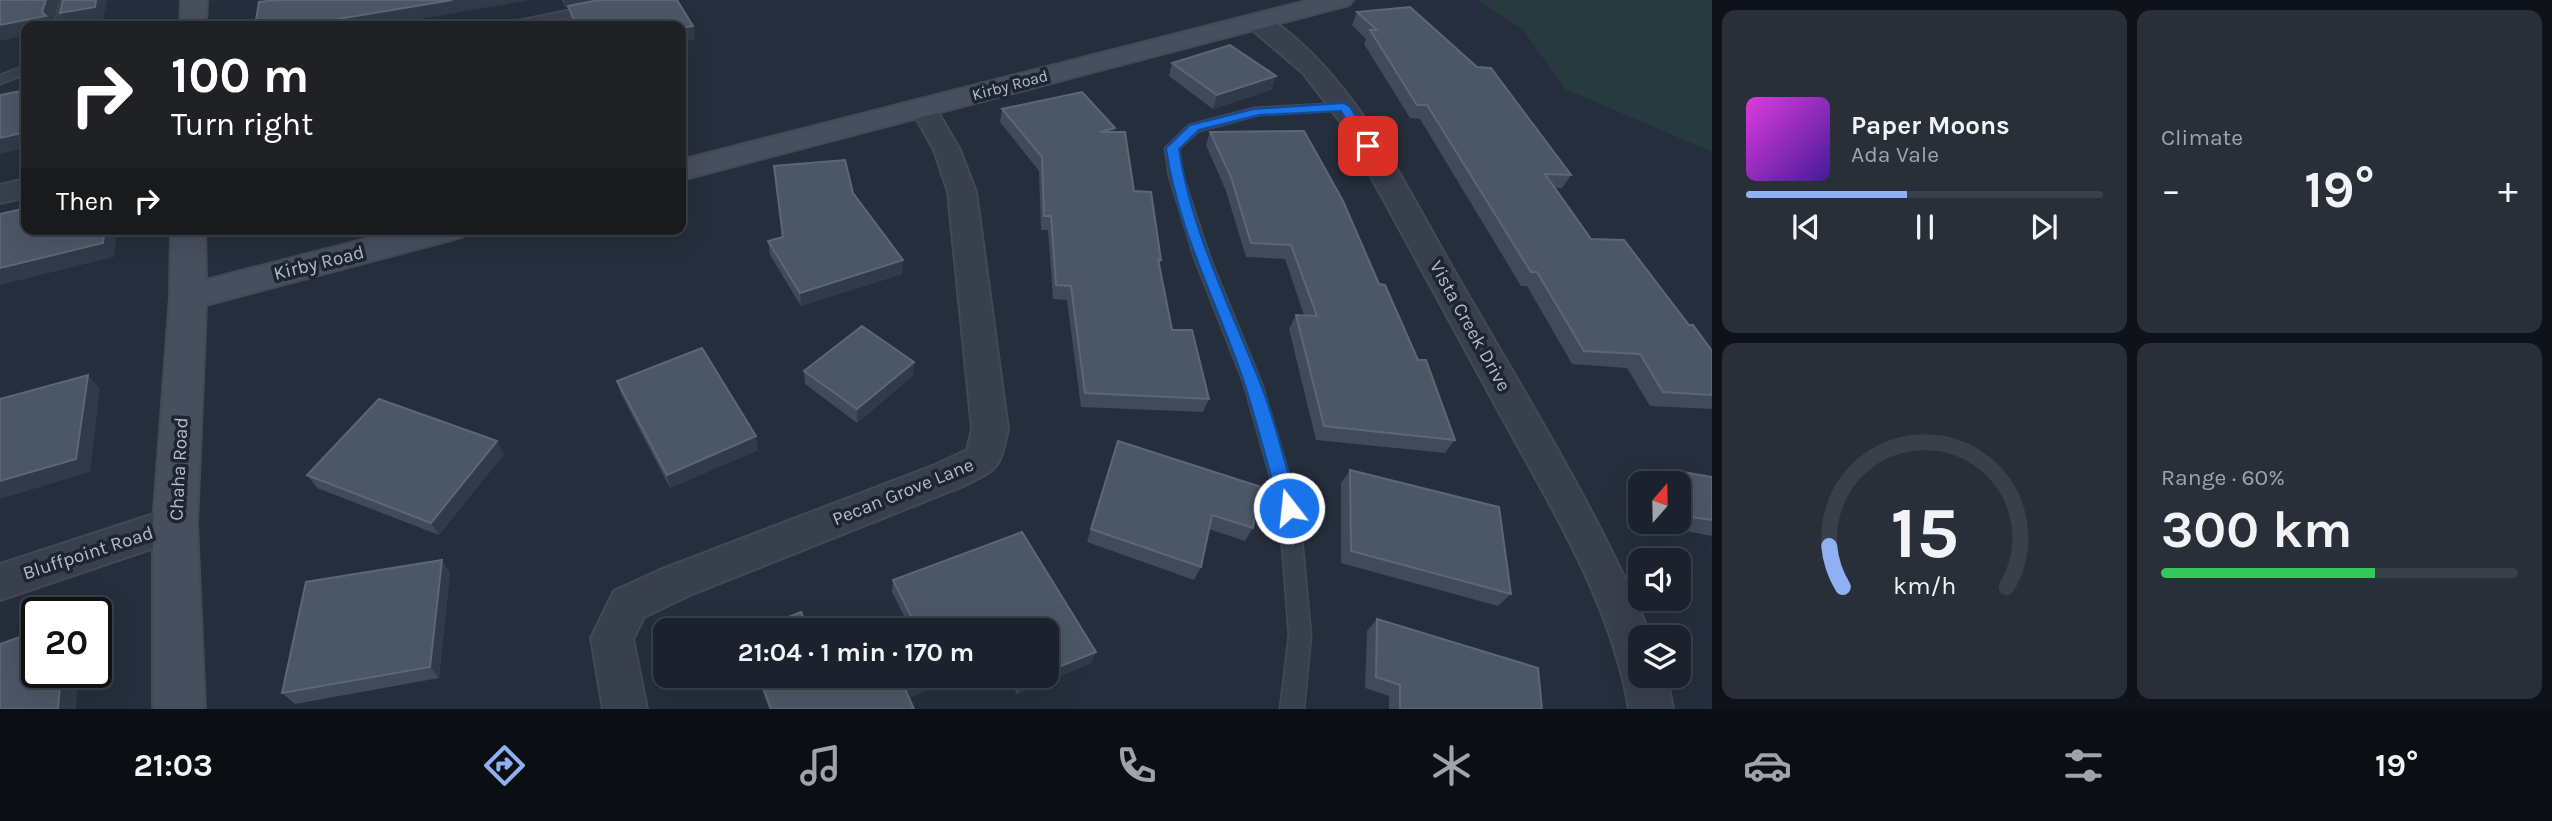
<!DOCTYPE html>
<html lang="en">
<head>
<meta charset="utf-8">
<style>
	:root { --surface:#1c222d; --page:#292f39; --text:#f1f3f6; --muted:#a0a4aa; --line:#3a3f49; --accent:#8fb0f2 }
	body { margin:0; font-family:Karla,sans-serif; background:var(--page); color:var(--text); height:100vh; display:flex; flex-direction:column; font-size:26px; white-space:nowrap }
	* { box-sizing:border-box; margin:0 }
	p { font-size:23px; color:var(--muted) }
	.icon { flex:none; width:38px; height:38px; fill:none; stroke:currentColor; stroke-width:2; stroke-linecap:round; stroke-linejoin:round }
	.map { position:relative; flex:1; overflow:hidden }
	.sheet { display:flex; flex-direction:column; gap:10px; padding:10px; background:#0f1319; width:840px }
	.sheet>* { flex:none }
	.guide { position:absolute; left:21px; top:21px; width:665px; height:214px; border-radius:14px; box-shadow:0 7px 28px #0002,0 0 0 2px var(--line); background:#202124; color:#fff; overflow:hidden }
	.needle { width:46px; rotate:20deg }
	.controls { position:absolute; left:1628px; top:471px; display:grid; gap:14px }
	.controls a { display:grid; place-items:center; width:63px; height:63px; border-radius:14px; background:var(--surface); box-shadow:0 7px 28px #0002,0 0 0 2px var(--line); font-size:35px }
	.speed { position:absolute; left:21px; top:597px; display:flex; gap:14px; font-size:35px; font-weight:700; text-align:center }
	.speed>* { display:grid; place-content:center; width:91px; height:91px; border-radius:50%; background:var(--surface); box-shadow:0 7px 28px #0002,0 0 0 2px var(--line); line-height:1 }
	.speed .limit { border:4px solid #111; border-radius:10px; background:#fff; color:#111 }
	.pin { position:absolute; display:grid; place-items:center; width:60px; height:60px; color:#fff; margin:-30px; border-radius:14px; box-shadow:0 4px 10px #0006 }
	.me { position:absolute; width:77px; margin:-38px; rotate:344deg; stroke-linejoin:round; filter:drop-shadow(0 0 5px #0008) }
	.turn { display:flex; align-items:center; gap:24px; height:147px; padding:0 35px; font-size:32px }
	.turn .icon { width:91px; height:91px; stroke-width:2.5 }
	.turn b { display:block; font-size:49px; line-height:60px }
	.then { display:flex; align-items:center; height:66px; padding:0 35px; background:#0003; gap:14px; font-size:26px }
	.big { font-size:52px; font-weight:700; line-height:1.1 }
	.sheet .widget { flex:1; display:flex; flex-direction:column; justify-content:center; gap:10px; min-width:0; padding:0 24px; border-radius:14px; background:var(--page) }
	.sheet .dial { align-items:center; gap:0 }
	.dial svg { height:182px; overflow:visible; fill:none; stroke:var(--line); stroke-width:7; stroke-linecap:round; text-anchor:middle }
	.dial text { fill:var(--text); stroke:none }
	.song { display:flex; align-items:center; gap:21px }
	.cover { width:84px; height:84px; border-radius:10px; background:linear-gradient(135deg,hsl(300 70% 55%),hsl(260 70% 35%)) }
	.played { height:7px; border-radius:4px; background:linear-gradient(90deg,var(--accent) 45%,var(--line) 45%) }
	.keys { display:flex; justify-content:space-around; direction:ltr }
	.heat { display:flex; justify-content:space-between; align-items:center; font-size:38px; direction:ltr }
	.charge { height:10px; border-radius:5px; background:linear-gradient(90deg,#34c759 60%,var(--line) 0) }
	.sheet .tiles { flex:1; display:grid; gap:10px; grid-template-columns:repeat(2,1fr) }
	.trip { position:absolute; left:653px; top:618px; width:406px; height:70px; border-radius:14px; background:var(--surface); box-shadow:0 7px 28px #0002,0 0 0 2px var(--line); font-weight:700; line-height:70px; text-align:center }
	.tabs { display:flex; height:112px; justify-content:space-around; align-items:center; background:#0b0e12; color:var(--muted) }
	.tabs .icon { width:49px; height:49px }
	.tabs .active { color:var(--accent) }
	.tabs b { font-size:32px; color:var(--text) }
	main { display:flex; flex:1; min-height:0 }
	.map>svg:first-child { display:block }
	.green { fill:#273a3d }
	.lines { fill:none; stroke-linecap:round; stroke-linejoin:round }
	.lane-casing { stroke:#424956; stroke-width:3 }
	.street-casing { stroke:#424956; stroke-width:4 }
	.secondary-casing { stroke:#424956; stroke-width:4 }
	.lane { fill:#39404d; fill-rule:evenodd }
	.street { fill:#39404d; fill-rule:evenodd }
	.secondary { fill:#474f5f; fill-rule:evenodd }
	.wall { fill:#404a5a }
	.shaded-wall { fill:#303a49 }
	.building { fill:#4c5766; stroke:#5d6675; stroke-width:2 }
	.route { fill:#1a73e8; stroke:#114b97; stroke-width:2 }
	.labels { text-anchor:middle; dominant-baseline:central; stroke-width:7; stroke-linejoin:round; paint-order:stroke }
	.far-street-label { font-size:16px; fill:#b5bbc8; stroke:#1e2532 }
	.street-label { font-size:19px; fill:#b5bbc8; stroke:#1e2532 }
</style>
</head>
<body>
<main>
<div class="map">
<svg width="1712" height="709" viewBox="0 0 1712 709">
	<rect width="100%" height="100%" fill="#252e3c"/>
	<path class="green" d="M1477,0H1712V152L1565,89L1523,30Z"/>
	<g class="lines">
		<g class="lane-casing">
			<path id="lane" d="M60,0H72L66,26H54Z
				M620,0H643L637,3L526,26H504L510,22Z
				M26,65V74L0,84V75Z
				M1344,103L1349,104V110L1259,115L1199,131L1179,149L1183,176L1211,260L1262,384L1299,508L1311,635L1304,709H1280L1289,635L1279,508L1244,384L1195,260L1169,176L1165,148L1189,125L1254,108Z"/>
		</g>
		<g class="street-casing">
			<path id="street" d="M1256,14C1284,21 1325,66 1343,89C1391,149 1425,222 1464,288C1530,402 1600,515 1651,637H1640V676H1667L1673,709H1629C1612,606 1553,510 1503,419C1450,321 1396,223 1343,125L1303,73L1248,26L1245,21L1248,16Z
				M923,99L932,102L960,150L976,192L1008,429C999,471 999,468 961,487L690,595L644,617L633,639L647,709H603L591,638L614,591L662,569L935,465L967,450L972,429L948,192L934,150L910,107L914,102Z
				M26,179V197L0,203V185Z
				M175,507L189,512L194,524L189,536L0,600V564Z"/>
		</g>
		<g class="secondary-casing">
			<path id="secondary" d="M181,0H207L206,26H180Z
				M1310,0H1353L1349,5L681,180V160Z
				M171,229H205L206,280L405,229H467L462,237L206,305L197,524L205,709H153V524L170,297Z"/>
		</g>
		<use href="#lane" class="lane"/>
		<use href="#street" class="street"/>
		<use href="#secondary" class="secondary"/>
	</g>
	<path class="wall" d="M562,0H677L693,26L695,39L681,42V26H574L571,19L568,8H566Z
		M1357,12L1571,175L1562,188H1555L1591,239L1689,325L1712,351V409L1650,406L1627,368L1572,364L1527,286H1521L1420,119L1410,118L1364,44L1366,39L1352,25Z
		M1172,63L1276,76L1271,90L1213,109L1169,76Z
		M1002,109L1114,132L1134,191L1161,260L1159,265L1172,330L1209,399L1203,412L1081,407L1067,300L1053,299L1048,230H1041L1039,171L1000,122Z
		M1210,132L1379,284L1418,360L1455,440L1445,453L1316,440L1289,329L1296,315H1304L1285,259L1246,257L1226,191L1206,145Z
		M774,166L853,193L903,260L902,274L801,306L770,255L768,241L783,237Z
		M914,362L913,376L857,423L805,384L804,371Z
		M617,381L758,450L670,488L621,394Z
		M497,441L504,454L439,535L317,488L307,475Z
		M1118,441L1253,528L1245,541L1209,529L1201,567L1194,580L1087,542Z
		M1350,470L1511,594L1498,606L1341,563V483Z
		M1671,470L1712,477V536L1676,529L1672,522H1678V483H1656Z
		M1022,532L1096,652L1091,663L1017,694L1007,676H1046V630H887L907,622L892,592L893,580Z
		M450,572L439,678L295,704L282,693Z
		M1377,619L1542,709H1389V696L1365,688L1367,631Z
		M757,676H964L909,697L914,709H769Z"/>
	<path class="shaded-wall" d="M46,0H59L52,24L53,26H26V35L0,41V25Z
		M96,0H107L103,20L69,26L60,13Z
		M452,0H530L380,26H340L338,19Z
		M564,0H607L566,8Z
		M693,26L695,39L681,42V28Z
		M1276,76L1271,90L1213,109L1217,95Z
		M1115,128L1111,141L1100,132Z
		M26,132V148L0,154V138Z
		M105,229H117L114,257L0,285V268Z
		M903,260L902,274L801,306L800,293Z
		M914,362L913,376L857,423V409Z
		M88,375L100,389L90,472L0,499V481Z
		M756,436L758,450L670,488L667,475Z
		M497,441L504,454L439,535L431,523Z
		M442,560L450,572L439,678L430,667Z
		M1096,652L1091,663L1017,694L1020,683L1038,676H1046V672Z
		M61,672H79L76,709H58Z
		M938,676H964L904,700L905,689Z"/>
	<path class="building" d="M0,0H46L42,12L46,16L0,25Z
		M63,0H96L95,7L60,13Z
		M276,0H452L338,19L340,26H255L259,2Z
		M599,0H677L693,26L681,28V26H577L568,6Z
		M1410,7L1477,67L1491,68L1571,175L1545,174L1591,239L1624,240L1689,325H1693L1712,351V395L1663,392L1640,354L1584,351L1537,272H1531L1427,105H1417L1370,30H1377L1357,12Z
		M1230,45L1276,76L1217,95L1172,63Z
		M26,90V132L0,138V95Z
		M1082,92L1115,128L1100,132H1125L1134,191L1151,192L1161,260L1158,259L1172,330H1192L1209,399L1085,393L1071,286L1056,285L1051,216H1044L1042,157L1002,109Z
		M1304,131L1343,201L1379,284L1385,285L1418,360H1426L1455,440L1324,426L1296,315L1317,316L1291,245L1251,243L1231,177L1210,132Z
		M845,160L853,193L903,260L800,293L768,241L783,237L774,166Z
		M26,208V229H105L103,243L0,268V214Z
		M862,326L914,362L857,409L804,371Z
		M702,348L756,436L667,475L617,381Z
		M88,375L76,459L0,481V399Z
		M379,399L497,441L431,523L307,475Z
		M1118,441L1261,487L1253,528L1212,515L1201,567L1091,529Z
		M1350,470L1499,507L1511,594L1351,551Z
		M1671,470L1712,477V520L1691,517L1678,486V483H1677Z
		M1022,532L1096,652L1046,672V630H887L913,620L893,580Z
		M442,560L430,667L282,693L306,582Z
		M801,612L809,630H755Z
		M1377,619L1538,668L1542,709H1400V685L1376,677Z
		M37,631V672H61L58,709H0V644Z
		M759,676H938L905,689L914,709H771Z
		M1016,676H1038L1020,683Z"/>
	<path class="route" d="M1344,103L1350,107L1375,146L1373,149H1364L1341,111L1259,115L1199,130L1179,149C1191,229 1229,305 1259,380C1276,421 1285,466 1298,508L1295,514L1289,516L1282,514L1280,508C1268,467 1258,426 1245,385C1219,306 1178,232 1166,148L1190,125L1254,109Z"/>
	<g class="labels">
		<g class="far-street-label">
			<text transform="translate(1010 85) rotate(-15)">Kirby Road</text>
		</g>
		<g class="street-label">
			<text transform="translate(319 263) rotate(-14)">Kirby Road</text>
			<text transform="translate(1470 326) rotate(61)">Vista Creek Drive</text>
			<text transform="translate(179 469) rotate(-87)">Chaha Road</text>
			<text transform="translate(903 492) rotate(-22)">Pecan Grove Lane</text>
			<text transform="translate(88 553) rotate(-18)">Bluffpoint Road</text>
		</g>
	</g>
</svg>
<div class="controls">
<a><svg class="needle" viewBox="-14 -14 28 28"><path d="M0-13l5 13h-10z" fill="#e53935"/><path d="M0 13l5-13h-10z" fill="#a0a4aa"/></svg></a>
<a><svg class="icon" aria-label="sound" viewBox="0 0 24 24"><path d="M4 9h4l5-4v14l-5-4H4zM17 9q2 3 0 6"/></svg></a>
<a><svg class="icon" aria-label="layers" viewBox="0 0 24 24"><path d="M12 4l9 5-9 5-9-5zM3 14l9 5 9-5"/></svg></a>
</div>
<div class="speed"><div class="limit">20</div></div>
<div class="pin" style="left:1368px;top:146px;background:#d93025"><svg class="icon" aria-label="arrive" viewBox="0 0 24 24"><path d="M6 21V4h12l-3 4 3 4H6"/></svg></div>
<svg class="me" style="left:1289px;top:508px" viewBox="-20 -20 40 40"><circle r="17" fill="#1a73e8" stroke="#fff" stroke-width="3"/><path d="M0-11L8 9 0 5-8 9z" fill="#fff"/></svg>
<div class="trip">21:04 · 1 min · 170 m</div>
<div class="guide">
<div class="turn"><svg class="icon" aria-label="right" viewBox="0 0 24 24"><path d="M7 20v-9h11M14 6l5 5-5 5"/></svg><div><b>100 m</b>Turn right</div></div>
<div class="then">Then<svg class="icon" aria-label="right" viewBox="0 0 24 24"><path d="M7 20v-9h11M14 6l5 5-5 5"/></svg></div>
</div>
</div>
<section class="sheet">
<div class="tiles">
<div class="widget">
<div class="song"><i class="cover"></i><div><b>Paper Moons</b><p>Ada Vale</p></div></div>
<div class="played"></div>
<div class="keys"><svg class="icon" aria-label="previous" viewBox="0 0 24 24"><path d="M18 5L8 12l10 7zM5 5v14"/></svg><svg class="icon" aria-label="pause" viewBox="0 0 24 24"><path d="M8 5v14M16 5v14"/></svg><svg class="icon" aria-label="next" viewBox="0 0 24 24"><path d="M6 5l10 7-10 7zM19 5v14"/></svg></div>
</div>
<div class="widget"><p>Climate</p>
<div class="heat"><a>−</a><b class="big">19°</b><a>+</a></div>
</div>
<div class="widget dial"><svg viewBox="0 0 100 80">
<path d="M14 69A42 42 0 1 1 86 69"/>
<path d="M14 69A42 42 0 0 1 8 51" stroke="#8fb0f2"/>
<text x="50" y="56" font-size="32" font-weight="700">15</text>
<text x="50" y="72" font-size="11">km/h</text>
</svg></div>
<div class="widget"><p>Range · 60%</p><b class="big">300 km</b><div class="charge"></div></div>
</div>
</section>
</main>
<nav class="tabs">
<b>21:03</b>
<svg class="icon active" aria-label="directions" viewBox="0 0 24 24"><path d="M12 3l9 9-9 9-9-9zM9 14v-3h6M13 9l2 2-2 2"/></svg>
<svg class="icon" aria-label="music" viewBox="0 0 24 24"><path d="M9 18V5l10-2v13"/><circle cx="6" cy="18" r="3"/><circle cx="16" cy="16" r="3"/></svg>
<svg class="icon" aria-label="phone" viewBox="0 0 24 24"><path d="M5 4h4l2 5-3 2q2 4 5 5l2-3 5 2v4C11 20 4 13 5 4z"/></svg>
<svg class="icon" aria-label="climate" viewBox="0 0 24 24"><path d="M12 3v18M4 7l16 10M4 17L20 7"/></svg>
<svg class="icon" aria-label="car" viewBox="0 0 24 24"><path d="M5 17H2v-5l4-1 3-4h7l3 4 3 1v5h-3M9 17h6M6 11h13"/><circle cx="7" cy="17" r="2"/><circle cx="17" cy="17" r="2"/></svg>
<svg class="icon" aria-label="filters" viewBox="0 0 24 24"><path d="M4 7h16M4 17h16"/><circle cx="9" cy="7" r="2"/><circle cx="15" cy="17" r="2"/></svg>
<b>19°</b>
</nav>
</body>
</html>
